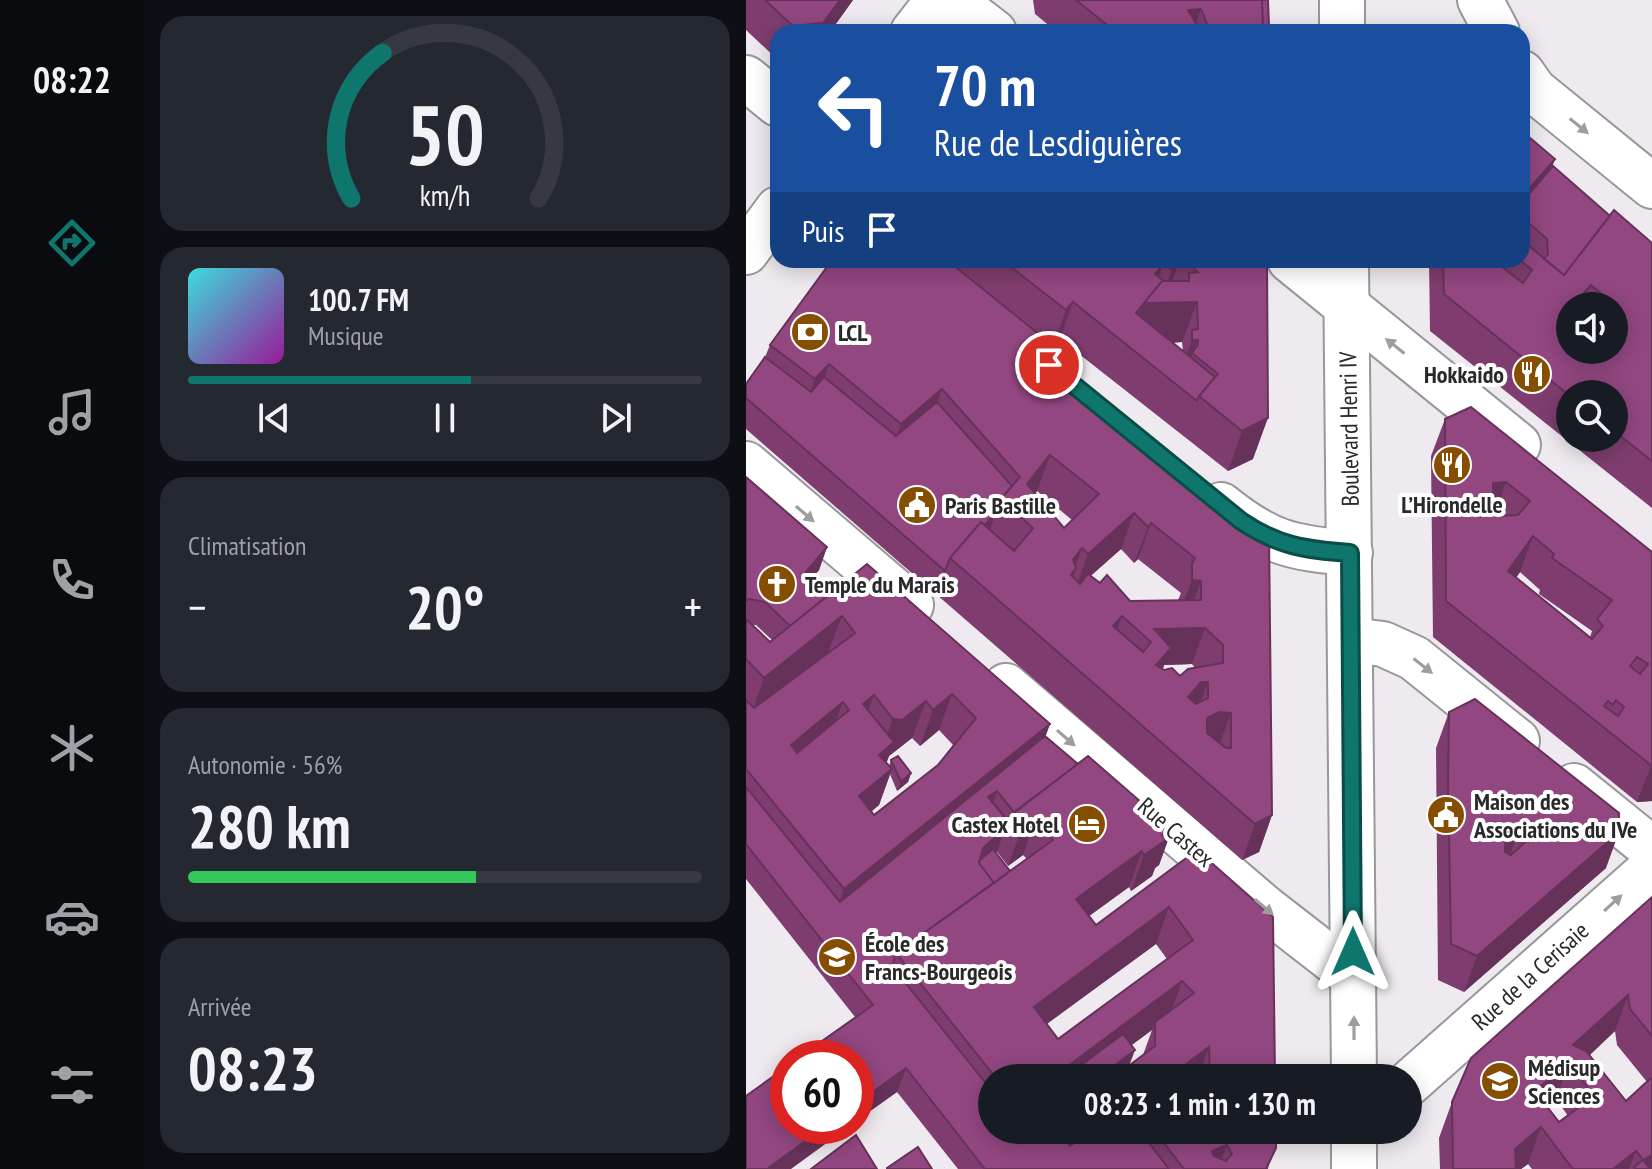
<!DOCTYPE html>
<html lang="fr">
<head>
<meta charset="utf-8">
<style>
	:root { --surface:#171b24; --page:#242831; --text:#f1f3f6; --muted:#9ea1a6; --line:#363941; --accent:#0f766e }
	body { margin:0; font-family:"PT Sans Narrow",sans-serif; background:var(--page); color:var(--text); height:100vh; display:flex; flex-direction:column; font-size:30px; white-space:nowrap }
	* { box-sizing:border-box; margin:0 }
	p { font-size:26px; color:var(--muted) }
	.icon { flex:none; width:44px; height:44px; fill:none; stroke:currentColor; stroke-width:2; stroke-linecap:round; stroke-linejoin:round }
	.map { position:relative; flex:1; overflow:hidden }
	.panel { display:flex; flex-direction:column; gap:16px; padding:16px; background:#0d0f14; width:602px }
	.panel>* { flex:none }
	.guide { position:absolute; left:24px; top:24px; width:760px; height:244px; border-radius:24px; box-shadow:0 4px 20px #0003; background:#1a4fa0; color:#fff; overflow:hidden }
	.controls { position:absolute; left:810px; top:292px; display:grid; gap:16px }
	.controls a { display:grid; place-items:center; width:72px; height:72px; border-radius:50%; background:var(--surface); box-shadow:0 4px 20px #0003; font-size:40px }
	.speed { position:absolute; left:24px; top:1040px; display:flex; gap:16px; font-size:40px; font-weight:700; text-align:center }
	.speed>* { display:grid; place-content:center; width:104px; height:104px; border-radius:50%; background:var(--surface); box-shadow:0 4px 20px #0003; line-height:1 }
	.speed .limit { border:12px solid #d22; background:#fff; color:#111 }
	.pin { position:absolute; display:grid; place-items:center; width:68px; height:68px; color:#fff; margin:-34px; border:4px solid #fff; border-radius:50%; box-shadow:0 2px 8px #0007 }
	.me { position:absolute; width:88px; margin:-44px; rotate:0deg; stroke-linejoin:round; filter:drop-shadow(0 0 6px #0008) }
	.turn { display:flex; align-items:center; gap:28px; height:168px; padding:0 32px; font-size:36px }
	.turn .icon { width:104px; height:104px; stroke-width:2.5 }
	.turn b { display:block; font-size:56px; line-height:68px }
	.then { display:flex; align-items:center; height:76px; padding:0 32px; background:#0003; gap:16px; font-size:30px }
	.big { font-size:60px; font-weight:700; line-height:1.1 }
	.panel .widget { flex:1; display:flex; flex-direction:column; justify-content:center; gap:12px; min-width:0; padding:0 28px; border-radius:24px; background:var(--page) }
	.panel .dial { align-items:center; gap:0 }
	.dial svg { height:208px; overflow:visible; fill:none; stroke:var(--line); stroke-width:7; stroke-linecap:round; text-anchor:middle }
	.dial text { fill:var(--text); stroke:none }
	.song { display:flex; align-items:center; gap:24px }
	.cover { width:96px; height:96px; border-radius:12px; background:linear-gradient(135deg,hsl(180 70% 55%),hsl(300 70% 35%)) }
	.played { height:8px; border-radius:4px; background:linear-gradient(90deg,var(--accent) 55%,var(--line) 55%) }
	.keys { display:flex; justify-content:space-around; direction:ltr }
	.heat { display:flex; justify-content:space-between; align-items:center; font-size:44px; direction:ltr }
	.charge { height:12px; border-radius:6px; background:linear-gradient(90deg,#34c759 56%,var(--line) 0) }
	.trip { position:absolute; left:232px; top:1064px; width:444px; height:80px; border-radius:40px; background:var(--surface); box-shadow:0 4px 20px #0003; font-weight:700; line-height:80px; text-align:center }
	main { display:flex; flex:1; min-height:0 }
	.tab-bar { display:flex; flex-direction:column; width:144px; justify-content:space-around; align-items:center; background:#090b0e; color:var(--muted) }
	.tab-bar .icon { width:56px; height:56px }
	.tab-bar .active { color:var(--accent) }
	.tab-bar b { font-size:36px; color:var(--text) }
	.map>svg:first-child { display:block }
	.lines { fill:none; stroke-linecap:round; stroke-linejoin:round }
	.minor-casing { stroke:#9a979c; stroke-width:48 }
	.major-casing { stroke:#9a979c; stroke-width:48 }
	.minor { stroke:#fff; stroke-width:44 }
	.major { stroke:#fff; stroke-width:44 }
	.wall { fill:#7e3d6e; fill-rule:evenodd }
	.shaded-wall { fill:#66325a }
	.building { fill:#924780; stroke:#66325a; stroke-width:2; fill-rule:evenodd }
	.oneway { fill:#9f9e9f }
	.route-casing { stroke:#0a4d48; stroke-width:20 }
	.route { stroke:#0f766e; stroke-width:14 }
	.labels { text-anchor:middle; dominant-baseline:central; stroke-width:8; stroke-linejoin:round; paint-order:stroke }
	.poi-label { font-size:24px; font-weight:bold; fill:#29282a; stroke:#fff; text-anchor:start }
	.street-label { font-size:24px; fill:#29282a; stroke:#fff }
</style>
</head>
<body>
<main>
<nav class="tab-bar">
<b>08:22</b>
<svg class="icon active" aria-label="directions" viewBox="0 0 24 24"><path d="M12 3l9 9-9 9-9-9zM9 14v-3h6M13 9l2 2-2 2"/></svg>
<svg class="icon" aria-label="music" viewBox="0 0 24 24"><path d="M9 18V5l10-2v13"/><circle cx="6" cy="18" r="3"/><circle cx="16" cy="16" r="3"/></svg>
<svg class="icon" aria-label="phone" viewBox="0 0 24 24"><path d="M5 4h4l2 5-3 2q2 4 5 5l2-3 5 2v4C11 20 4 13 5 4z"/></svg>
<svg class="icon" aria-label="climate" viewBox="0 0 24 24"><path d="M12 3v18M4 7l16 10M4 17L20 7"/></svg>
<svg class="icon" aria-label="car" viewBox="0 0 24 24"><path d="M5 17H2v-5l4-1 3-4h7l3 4 3 1v5h-3M9 17h6M6 11h13"/><circle cx="7" cy="17" r="2"/><circle cx="17" cy="17" r="2"/></svg>
<svg class="icon" aria-label="filters" viewBox="0 0 24 24"><path d="M4 7h16M4 17h16"/><circle cx="9" cy="7" r="2"/><circle cx="15" cy="17" r="2"/></svg>
</nav>
<section class="panel">
<div class="widget dial"><svg viewBox="0 0 100 80">
<path d="M14 69A42 42 0 1 1 86 69"/>
<path d="M14 69A42 42 0 0 1 26 13" stroke="#0f766e"/>
<text x="50" y="56" font-size="32" font-weight="700">50</text>
<text x="50" y="72" font-size="11">km/h</text>
</svg></div>
<div class="widget">
<div class="song"><i class="cover"></i><div><b>100.7 FM</b><p>Musique</p></div></div>
<div class="played"></div>
<div class="keys"><svg class="icon" aria-label="previous" viewBox="0 0 24 24"><path d="M18 5L8 12l10 7zM5 5v14"/></svg><svg class="icon" aria-label="pause" viewBox="0 0 24 24"><path d="M8 5v14M16 5v14"/></svg><svg class="icon" aria-label="next" viewBox="0 0 24 24"><path d="M6 5l10 7-10 7zM19 5v14"/></svg></div>
</div>
<div class="widget"><p>Climatisation</p>
<div class="heat"><a>−</a><b class="big">20°</b><a>+</a></div>
</div>
<div class="widget"><p>Autonomie · 56%</p><b class="big">280 km</b><div class="charge"></div></div>
<div class="widget"><p>Arrivée</p><b class="big">08:23</b></div>
</section>
<div class="map">
<svg width="906" height="1169" viewBox="0 0 906 1169">
	<rect width="100%" height="100%" fill="#eeeaef"/>
	<g class="lines">
		<g class="minor-casing">
			<path id="minor" d="M206,0L248,32
				M167,32L192,0
				M0,78L32,104
				M0,252L32,209
				M544,260L772,445
				M0,464L165,605
				M475,505C522,543 545,548 604,553
				M605,640L637,644L668,658L771,741
				M260,686L518,907L608,977
				M828,786L906,849
				M662,1084L906,868"/>
		</g>
		<g class="major-casing">
			<path id="major" d="M596,0V32
				M734,0L751,32
				M776,73L788,90L906,186
				M600,260L608,1078
				M608,1130V1169"/>
		</g>
		<use href="#minor" class="minor"/>
		<use href="#major" class="major"/>
	</g>
	<path class="wall" d="M0,0H107L84,32H32V60L0,30Z
		M287,0H522L523,27L521,32H311L289,14Z
		M776,131L807,167L864,216L906,243V508L684,331L683,260H776ZM824,306H868L824,350ZM824,394H868V438H824Z
		M86,260H521L507,459L482,471L314,339L307,346L335,371L332,381L523,534L526,815L513,852L496,860L0,429V384L19,357L24,345ZM436,342L437,351L427,343ZM291,491L326,520L318,528L289,494ZM375,549L388,563L392,559L435,593L432,600L384,601L354,583L344,576ZM446,664L449,668L434,676L417,669L418,665Z
		M699,419L906,552V801L891,802L687,637L685,456ZM774,572L794,590L793,594L846,631L844,637L770,578Z
		M0,477L81,547L73,570L66,579L84,594L304,724L299,736L332,764L426,829L413,865L409,868L406,876L385,891L383,887L343,916L350,925L451,850L529,1078H246V1130L333,1139L347,1130H530L522,1169H212L151,1092L110,1121L109,1017L0,879ZM6,625H10L26,640L24,642ZM193,730L207,745L192,765L128,815L126,811L133,805L144,774L151,791L162,782L165,773L145,760L143,766L140,763L143,756L166,738L174,746ZM251,852L262,866L277,855L281,859L264,871L250,853ZM410,944L421,959L312,1039L301,1024ZM406,1030L397,1055L383,1065L385,1045Z
		M703,712L860,868L718,992L692,980L690,748Z
		M906,897V1169H786L782,1164L775,1169H694L693,1138L706,1102ZM869,1031L871,1045L901,1082L880,1101L844,1055ZM810,1099L822,1116L813,1122L801,1106Z"/>
	<path class="shaded-wall" d="M94,0H107L84,32H45L47,26Z
		M455,9L447,32L442,10Z
		M506,27H523L521,32H505Z
		M809,159L800,185L776,217V197Z
		M755,260H761L751,288Z
		M433,262L420,298L451,302L436,342L384,343L390,313L409,274L418,263L406,294L414,302L426,270Z
		M327,302L314,339L307,346L320,310Z
		M446,340H452L436,381H431Z
		M83,364L70,400L56,416L69,379Z
		M196,389L183,426L141,460L155,424Z
		M522,418L507,459L482,471L496,431Z
		M304,455L291,491L272,514L281,484Z
		M760,482L747,519V483Z
		M250,512L242,535L207,561Z
		M388,513L375,549L329,590L342,554Z
		M405,523L392,559L388,563L402,527Z
		M787,536L774,572L748,607L762,571Z
		M81,547L73,570L50,597L59,573Z
		M336,548L328,571L330,568L317,605L327,560Z
		M446,580L455,581L442,617L432,616Z
		M96,616L82,652L5,715L18,678Z
		M376,616L363,653L367,626Z
		M459,628L446,664L418,665L412,684L405,642L408,629Z
		M455,682H462L449,718L442,697Z
		M206,694L193,730L174,746L187,710Z
		M128,695L115,731L117,704Z
		M180,701L166,738L143,756L135,778L146,769L133,805L100,832L113,796L120,790L147,719Z
		M97,702L83,739L31,781L45,745Z
		M473,712L485,713L472,749L460,748L461,718Z
		M304,724L291,760L251,792L243,814L85,925L98,889Z
		M905,766H906V801L891,802Z
		M165,773L162,782L151,791L155,782Z
		M526,815L513,852L496,860L509,824Z
		M290,818L277,855L262,866L275,830Z
		M775,826L761,862H760L759,828Z
		M259,828L251,852L229,871L237,848Z
		M426,829L413,865L409,868L406,876L385,891L398,855L416,835Z
		M873,832L860,868L718,992L731,956Z
		M396,851L383,887L317,935L330,899Z
		M423,907L410,944L274,1043L288,1007Z
		M436,981L423,1017L409,1022L406,1030L343,1077L389,1050L380,1074L367,1078H306Z
		M882,995L869,1031L828,1069L823,1063L810,1099L776,1127L789,1091L827,1045Z
		M463,1047L452,1078H421Z
		M160,1068L151,1092L110,1121V1104Z
		M80,1126H104L45,1169H21Z
		M795,1127L782,1164L775,1169H762L769,1149Z
		M323,1130H336L333,1139L307,1160L316,1136Z
		M481,1145L472,1169L466,1151Z
		M890,1151L883,1169H867Z
		M906,1155V1169H894L897,1160Z"/>
	<path class="building" d="M19,0H94L77,23L47,26Z
		M330,0H516L517,32H370ZM455,9L462,27L454,30L442,10Z
		M516,0H522L523,27H517Z
		M776,131L809,159L776,197Z
		M807,166L864,216L818,275L798,259L802,254L801,239L776,217V202Z
		M868,210L906,243V461L868,431V394H824V396L698,294L697,260H756V267L777,283L786,270L774,260H776V240L818,275ZM845,285L863,300L859,306H868V350H824V306H850L837,294Z
		M86,260H201L332,366L335,371L329,380L523,534L526,815L509,824L204,558L235,522L268,551L287,528L255,499L274,477L196,389L155,424L83,364L69,379L24,345ZM304,455L353,494L318,528L281,484ZM388,513L402,527L405,523L449,558L446,564V580L455,581V600L384,601L361,575L354,583L342,574L334,584L325,575L330,568L327,560L336,548L342,554ZM376,616L405,642L397,652L367,626ZM459,628L477,645V663L442,669L434,676L426,668L418,670L410,665L425,648L408,629ZM455,682H462V698L450,704L442,697ZM473,712L485,713V748H480L461,733V718Z
		M256,260H433L426,270L418,263L409,274L418,281H416L390,313L469,377L453,396L451,401L327,302L320,310Z
		M438,260H521L522,418L496,431L453,396L472,374L446,353L452,345V340H446V330L452,329L451,302L398,303L416,281H443V273L452,272Z
		M19,357L65,392L78,377L150,436L191,402L266,486L255,499L250,512L239,525L235,522L204,558L199,571L0,398V384Z
		M725,407L906,552V766L700,601L699,419ZM760,482L784,501L772,515L747,516V483ZM787,536L808,554L806,558L866,600L851,619L857,626L846,639L762,571ZM891,657L902,664L894,674L884,666ZM870,700L878,707L872,716L858,706L862,701L867,705Z
		M0,477L81,547L59,573L84,594L44,626L19,602L3,599L0,601Z
		M121,564L304,724L98,889L0,769V700L8,708L109,633L96,616L18,678L0,659V619L24,642ZM206,694L230,718L192,765L128,815L113,796L146,769L133,755L148,742L117,704L128,695L147,719L156,720L180,701L187,710ZM97,702L103,710L51,753L45,745Z
		M729,699L873,813V832L731,956L705,944L702,780L703,712ZM775,826L785,837L765,855L759,852V828Z
		M299,736L332,764L268,812L251,791L242,797L262,821L259,828L237,848L233,863L248,883L150,953L146,966L246,1091V1130H323L316,1136L324,1146L347,1130H393L423,1169H239L160,1068L110,1104V1058H52L127,1005L0,844V787L94,902Z
		M152,756L165,773L155,782L145,760Z
		M342,756L426,829L416,835L420,840L398,855L396,851L330,899L350,925L451,850L527,917L529,1078H464L463,1047L421,1078H368V1077L409,1046V1022L448,993L436,981L306,1078H250L150,953L307,840L290,818L275,830L264,816ZM423,907L447,940L312,1039L288,1007Z
		M247,849L264,871L248,883L233,863V861Z
		M906,897V1036L884,1009L882,995L827,1045L840,1051L880,1101L905,1078L906,1079V1155L897,1160L890,1151L867,1169H827L795,1127L769,1149L770,1169H707L706,1102L725,1058ZM823,1063L848,1096L813,1122L789,1091Z
		M377,1034L389,1050L352,1078L342,1077L340,1078H318Z
		M42,1066V1126H80L21,1169H0V1096Z
		M408,1130H530V1148L520,1169H438ZM481,1145L486,1154L480,1161L468,1156L466,1151Z
		M110,1135L131,1169H65Z
		M172,1147L186,1169H141V1168Z
		M897,1160L904,1169H889L888,1167Z"/>
	<defs><path id="oneway-solid" d="M-6-.8H1V-3.2L6.5 0L1 3.2V.8H-6Z" transform="scale(2)"/></defs>
	<g class="oneway">
		<use href="#oneway-solid" transform="translate(833 126) rotate(39)"/>
		<use href="#oneway-solid" transform="translate(649 346) rotate(-142)"/>
		<use href="#oneway-solid" transform="translate(59 514) rotate(41)"/>
		<use href="#oneway-solid" transform="translate(677 666) rotate(38)"/>
		<use href="#oneway-solid" transform="translate(320 738) rotate(41)"/>
		<use href="#oneway-solid" transform="translate(867 903) rotate(-42)"/>
		<use href="#oneway-solid" transform="translate(518 907) rotate(40)"/>
		<use href="#oneway-solid" transform="translate(608 1028) rotate(-90)"/>
	</g>
	<g class="lines">
		<g class="route-casing">
			<path id="route" d="M303,365L495,521C532,546 560,550 604,553L607,952"/>
		</g>
		<use href="#route" class="route"/>
	</g>
	<defs>
		<g id="bank-disc" transform="scale(2)"><circle r="9.5" fill="#854e00" stroke="#fff"/><path d="M-6-4H6V4H-6ZM0-2.3a2.3 2.3 0 1 0 0 4.6a2.3 2.3 0 1 0 0-4.6Z" fill="#fff"/></g>
		<g id="restaurant-disc" transform="scale(2)"><circle r="9.5" fill="#854e00" stroke="#fff"/><path d="M-5-6h1v4h1v-4h1v4h1v-4h1v5L-1.5 .5V6h-2V.5L-5-1ZM5-6V6H3V1.5H1.5Q1.5-4 5-6Z" fill="#fff"/></g>
		<g id="civic-disc" transform="scale(2)"><circle r="9.5" fill="#854e00" stroke="#fff"/><path d="M-.6-6.5H3V-4.5H.6V-3L4-1V1h2V6H-6V1h2V-1L-.6-3ZM-1.2 2.5V6h2.4V2.5Z" fill="#fff"/></g>
		<g id="church-disc" transform="scale(2)"><circle r="9.5" fill="#854e00" stroke="#fff"/><path d="M-1.2-6h2.4v3.5h3.3v2.4h-3.3V6h-2.4V-.1h-3.3v-2.4h3.3Z" fill="#fff"/></g>
		<g id="hotel-disc" transform="scale(2)"><circle r="9.5" fill="#854e00" stroke="#fff"/><path d="M-6-4.5h1.5V1H6V5H4.5V3h-9V5H-6ZM-4 0a1.8 1.8 0 1 1 3.6 0ZM.5 0V-2.5h3Q6-2.5 6 0Z" fill="#fff"/></g>
		<g id="school-disc" transform="scale(2)"><circle r="9.5" fill="#854e00" stroke="#fff"/><path d="M0-5L7-2L0 1L-7-2ZM-4 1L0 2.5L4 1V4Q0 6-4 4Z" fill="#fff"/></g>
		<g id="university-disc" transform="scale(2)"><circle r="9.5" fill="#854e00" stroke="#fff"/><path d="M0-5L7-2L0 1L-7-2ZM-4 1L0 2.5L4 1V4Q0 6-4 4Z" fill="#fff"/></g>
	</defs>
	<g fill-rule="evenodd">
		<use href="#bank-disc" x="64" y="332"/>
		<use href="#restaurant-disc" x="786" y="374"/>
		<use href="#restaurant-disc" x="706" y="465"/>
		<use href="#civic-disc" x="171" y="505"/>
		<use href="#church-disc" x="31" y="584"/>
		<use href="#civic-disc" x="700" y="815"/>
		<use href="#hotel-disc" x="341" y="824"/>
		<use href="#school-disc" x="91" y="957"/>
		<use href="#university-disc" x="754" y="1081"/>
	</g>
	<g class="labels">
		<g class="poi-label">
			<text x="92" y="332">LCL</text>
			<text x="758" y="374" text-anchor="end">Hokkaido</text>
			<text x="706" y="504" text-anchor="middle">L’Hirondelle</text>
			<text x="199" y="505">Paris Bastille</text>
			<text x="59" y="584">Temple du Marais</text>
			<text x="728" y="801">Maison des<tspan x="728" dy="28">Associations du IVe</tspan></text>
			<text x="313" y="824" text-anchor="end">Castex Hotel</text>
			<text x="119" y="943">École des<tspan x="119" dy="28">Francs-Bourgeois</tspan></text>
			<text x="782" y="1067">Médisup<tspan x="782" dy="28">Sciences</tspan></text>
		</g>
		<g class="street-label">
			<text transform="translate(603 429) rotate(-91)">Boulevard Henri IV</text>
			<text transform="translate(430 832) rotate(41)">Rue Castex</text>
			<text transform="translate(784 976) rotate(-42)">Rue de la Cerisaie</text>
		</g>
	</g>
</svg>
<div class="controls">
<a><svg class="icon" aria-label="sound" viewBox="0 0 24 24"><path d="M4 9h4l5-4v14l-5-4H4zM17 9q2 3 0 6"/></svg></a>
<a><svg class="icon" aria-label="search" viewBox="0 0 24 24"><circle cx="10" cy="10" r="6"/><path d="M15 15l6 6"/></svg></a>
</div>
<div class="speed"><div class="limit">60</div></div>
<div class="pin" style="left:303px;top:365px;background:#d93025"><svg class="icon" aria-label="arrive" viewBox="0 0 24 24"><path d="M6 21V4h12l-3 4 3 4H6"/></svg></div>
<svg class="me" style="left:607px;top:952px" viewBox="-20 -20 40 40"><path d="M0-17L14 15 0 8-14 15z" fill="#0f766e" stroke="#fff" stroke-width="4"/></svg>
<div class="trip">08:23 · 1 min · 130 m</div>
<div class="guide">
<div class="turn"><svg class="icon" aria-label="left" viewBox="0 0 24 24"><path d="M17 20v-9H6M10 6l-5 5 5 5"/></svg><div><b>70 m</b>Rue de Lesdiguières</div></div>
<div class="then">Puis<svg class="icon" aria-label="arrive" viewBox="0 0 24 24"><path d="M6 21V4h12l-3 4 3 4H6"/></svg></div>
</div>
</div>
</main>
</body>
</html>
